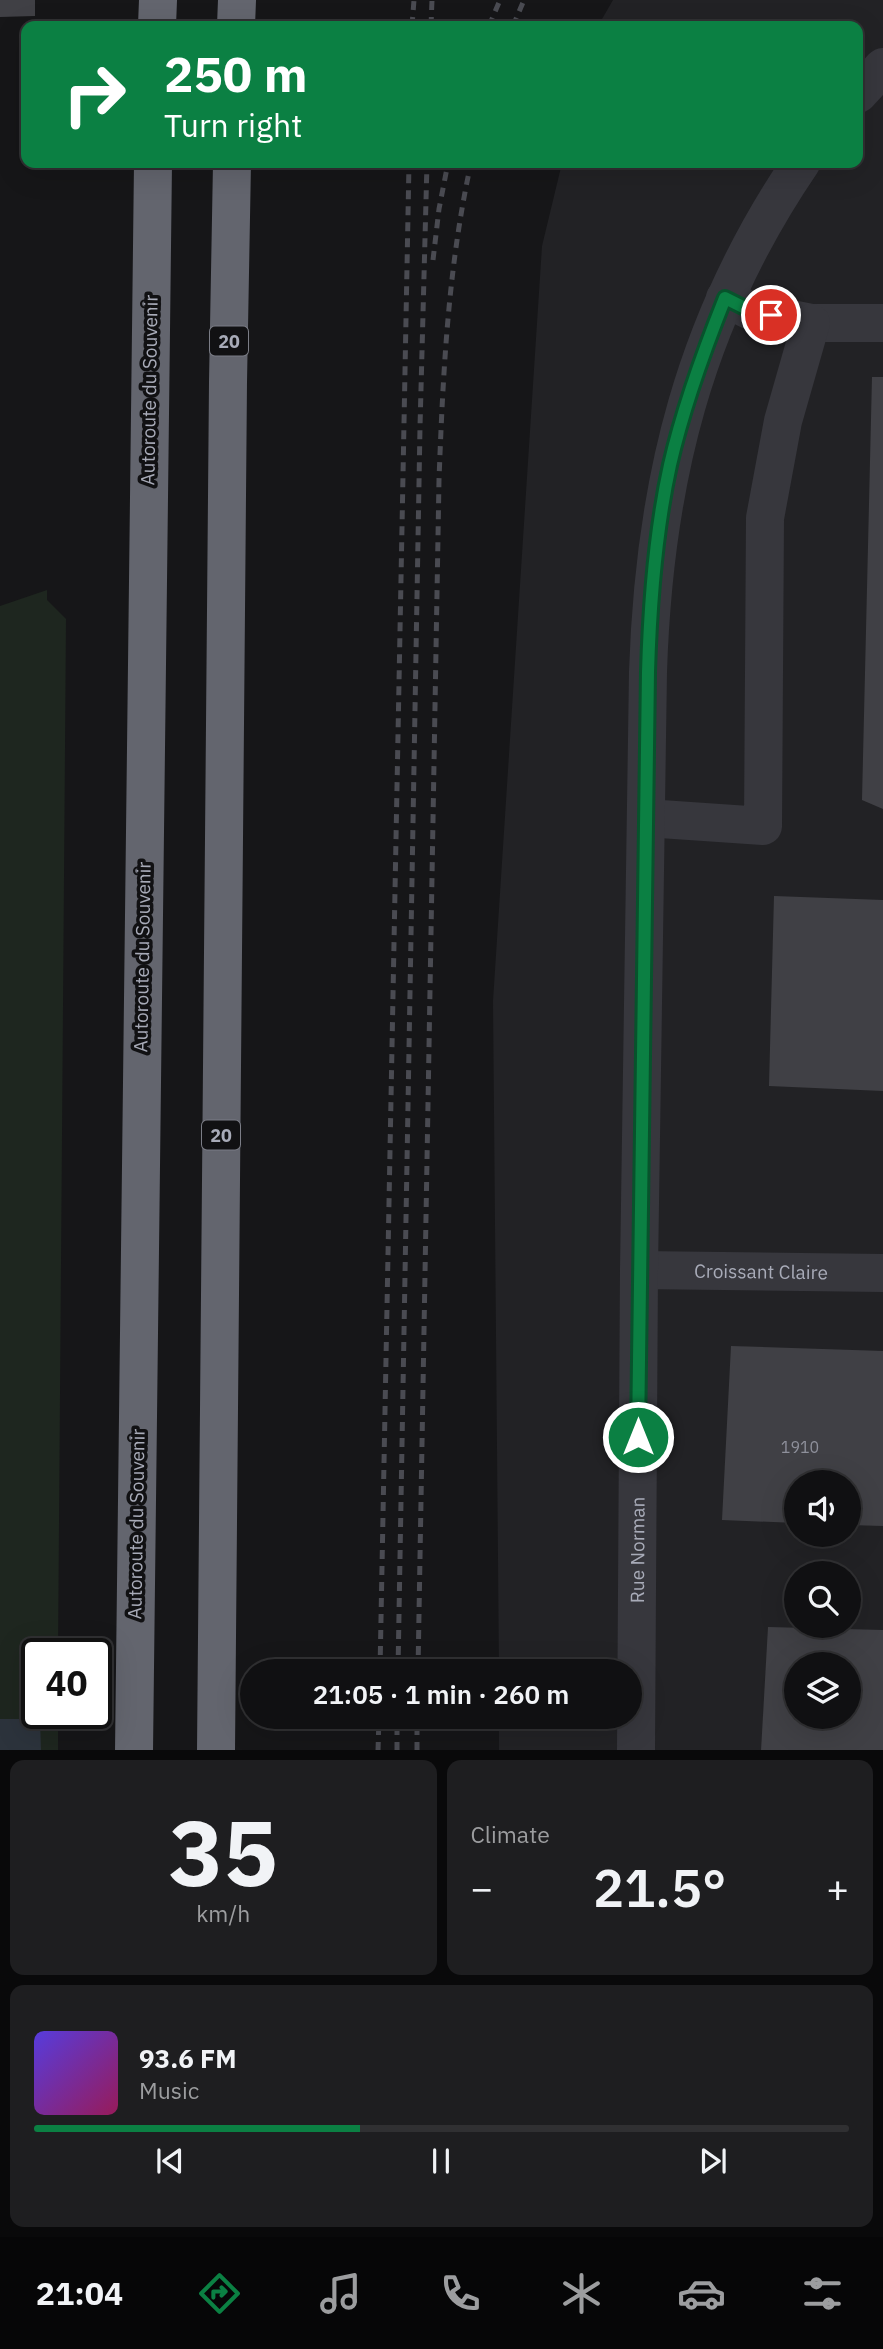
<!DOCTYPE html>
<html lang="en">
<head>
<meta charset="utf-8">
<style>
	:root { --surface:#101012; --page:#1e1e20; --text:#f1f3f6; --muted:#9c9d9f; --line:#303032; --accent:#0b8043 }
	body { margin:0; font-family:"IBM Plex Sans",sans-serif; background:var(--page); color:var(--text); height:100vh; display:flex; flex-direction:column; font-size:26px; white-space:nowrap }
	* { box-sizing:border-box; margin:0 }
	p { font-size:23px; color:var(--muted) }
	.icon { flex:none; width:38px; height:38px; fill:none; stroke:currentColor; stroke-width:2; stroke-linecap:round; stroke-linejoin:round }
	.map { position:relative; height:1750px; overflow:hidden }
	.sheet { display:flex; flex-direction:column; gap:10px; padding:10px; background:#09090a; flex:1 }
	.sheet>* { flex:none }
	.top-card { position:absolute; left:21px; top:21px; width:842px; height:147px; border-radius:14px; box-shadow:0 7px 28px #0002,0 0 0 2px var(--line); background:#0b8043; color:#fff; overflow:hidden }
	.tools { position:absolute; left:784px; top:1470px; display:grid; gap:14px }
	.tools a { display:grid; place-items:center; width:77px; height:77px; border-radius:50%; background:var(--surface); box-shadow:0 7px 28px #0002,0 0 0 2px var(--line); font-size:35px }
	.speed { position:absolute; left:21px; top:1638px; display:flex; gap:14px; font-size:35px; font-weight:700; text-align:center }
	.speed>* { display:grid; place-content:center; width:91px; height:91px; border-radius:50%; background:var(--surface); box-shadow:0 7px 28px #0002,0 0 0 2px var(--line); line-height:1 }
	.speed .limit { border:4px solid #111; border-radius:10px; background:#fff; color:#111 }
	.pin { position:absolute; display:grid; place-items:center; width:60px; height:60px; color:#fff; margin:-30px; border:4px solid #fff; border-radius:50%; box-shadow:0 2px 7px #0007 }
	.me { position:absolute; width:77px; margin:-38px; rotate:0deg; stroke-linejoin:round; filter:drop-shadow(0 0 5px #0008) }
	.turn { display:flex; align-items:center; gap:24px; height:147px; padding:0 28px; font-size:32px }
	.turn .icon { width:91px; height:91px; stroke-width:2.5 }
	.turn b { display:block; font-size:49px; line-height:60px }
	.big { font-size:52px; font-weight:600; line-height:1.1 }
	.sheet .card { flex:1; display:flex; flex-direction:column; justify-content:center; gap:10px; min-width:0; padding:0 24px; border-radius:14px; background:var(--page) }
	.sheet .dial { align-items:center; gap:0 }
	.dial b { font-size:91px; line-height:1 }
	.song { display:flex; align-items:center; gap:21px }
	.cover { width:84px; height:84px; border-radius:10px; background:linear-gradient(135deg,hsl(250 70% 55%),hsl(330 70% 35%)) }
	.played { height:7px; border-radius:4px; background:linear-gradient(90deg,var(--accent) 40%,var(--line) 40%) }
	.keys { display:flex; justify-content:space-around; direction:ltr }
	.heat { display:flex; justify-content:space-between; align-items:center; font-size:38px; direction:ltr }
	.sheet .tiles { flex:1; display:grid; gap:10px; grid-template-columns:1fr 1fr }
	.card:last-child { grid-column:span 2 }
	.trip { position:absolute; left:240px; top:1659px; width:402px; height:70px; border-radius:35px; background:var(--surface); box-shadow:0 7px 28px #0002,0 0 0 2px var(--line); font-weight:600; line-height:70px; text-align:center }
	.dock { display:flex; height:112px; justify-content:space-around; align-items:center; background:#060607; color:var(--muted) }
	.dock .icon { width:49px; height:49px }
	.dock .on { color:var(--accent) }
	.dock b { font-size:32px; color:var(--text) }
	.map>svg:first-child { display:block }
	.built { fill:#222225; fill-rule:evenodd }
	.green { fill:#1e261f }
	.water { fill:#2c333c }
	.building { fill:#404045; fill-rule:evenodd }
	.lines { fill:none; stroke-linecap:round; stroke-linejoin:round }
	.minor { stroke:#37373d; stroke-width:38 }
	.highway { stroke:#63656e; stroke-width:38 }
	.rail { stroke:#4a4b52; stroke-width:5; stroke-dasharray:9 7; stroke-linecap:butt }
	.route-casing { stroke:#07532c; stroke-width:18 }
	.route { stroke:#0b8043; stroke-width:12 }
	.labels { text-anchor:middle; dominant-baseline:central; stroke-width:7; stroke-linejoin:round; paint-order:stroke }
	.number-label { font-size:16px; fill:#8e909b }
	.shield { fill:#111113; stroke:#7b7d86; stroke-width:2 }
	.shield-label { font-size:18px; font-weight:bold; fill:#a8abb8 }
	.street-label { font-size:19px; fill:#a8abb8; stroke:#111113 }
</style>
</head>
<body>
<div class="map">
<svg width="883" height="1751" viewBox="0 0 883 1751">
	<rect width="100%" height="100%" fill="#161618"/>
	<path class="built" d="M613,0H883V1750H499V1717H630V1671H499L493,1001L542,246L562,163H858V26H598ZM796,1482H849V1535H796ZM796,1573H849V1626H796ZM796,1664H849V1717H796Z"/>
	<path class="green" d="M47,590V600L66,619L58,1654H37V1713H58V1750H0V606Z"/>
	<path class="water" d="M0,1719H40L41,1750H0Z"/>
	<path class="building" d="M0,0H35V16L0,17Z
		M872,377H883V809L862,800Z
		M774,896L883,900V1091L769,1086Z
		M731,1346L883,1351V1526L849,1525V1482H796V1523L722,1520Z
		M768,1627L883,1630V1751H761ZM796,1664H849V1717H796Z"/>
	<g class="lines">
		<g class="minor">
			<path d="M858,94L883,67"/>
			<path d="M725,298L751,311L811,323H883"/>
			<path d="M646,818L763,826L765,518L783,421L811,323"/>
			<path id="s1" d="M639,1270L883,1273"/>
			<path id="s2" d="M636,1751L639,1270L648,672C654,483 694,320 801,163"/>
		</g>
		<path class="highway" d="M157,26L158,0
			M236,26L237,0
			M134,1751L153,163
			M216,1751L228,382L232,163"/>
		<path class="rail" d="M412,26L414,0
			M431,26L432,0
			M489,26L500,0
			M513,26L524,0
			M433,260L439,209L448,163
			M380,1671L409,163
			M398,1671L420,427L427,163
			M418,1671L439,480C443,373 448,267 471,163
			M378,1751L379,1717
			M397,1751V1717
			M417,1751V1717"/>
	</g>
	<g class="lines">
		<g class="route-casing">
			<path id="route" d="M638,1437L648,672C650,603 655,533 670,465C683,408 703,353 725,298L751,311L771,315"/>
		</g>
		<use href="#route" class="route"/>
	</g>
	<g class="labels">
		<g class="number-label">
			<text x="800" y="1447">1910</text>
		</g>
		<g class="shield">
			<rect x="210" y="326.5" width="38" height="29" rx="5"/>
			<rect x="202" y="1120.5" width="38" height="29" rx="5"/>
		</g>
		<g class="shield-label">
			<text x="229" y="341">20</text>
			<text x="221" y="1135">20</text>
		</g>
		<g class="street-label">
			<text transform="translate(149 390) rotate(-89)">Autoroute du Souvenir</text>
			<text transform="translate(142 957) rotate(-89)">Autoroute du Souvenir</text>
			<text stroke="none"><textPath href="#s1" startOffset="122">Croissant Claire</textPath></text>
			<text transform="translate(136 1524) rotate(-89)">Autoroute du Souvenir</text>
			<text stroke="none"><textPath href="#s2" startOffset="201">Rue Norman</textPath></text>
		</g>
	</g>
</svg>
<div class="tools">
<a><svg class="icon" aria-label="sound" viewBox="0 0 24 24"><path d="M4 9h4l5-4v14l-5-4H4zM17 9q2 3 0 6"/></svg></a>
<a><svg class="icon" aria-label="search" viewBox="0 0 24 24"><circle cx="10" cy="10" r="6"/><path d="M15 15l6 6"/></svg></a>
<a><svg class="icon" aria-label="layers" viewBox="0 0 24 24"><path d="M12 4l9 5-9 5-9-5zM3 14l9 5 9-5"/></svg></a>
</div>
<div class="speed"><div class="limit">40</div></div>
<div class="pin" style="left:771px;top:315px;background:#d93025"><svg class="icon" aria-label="arrive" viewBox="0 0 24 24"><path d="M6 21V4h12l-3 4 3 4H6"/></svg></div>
<svg class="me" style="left:638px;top:1437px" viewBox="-20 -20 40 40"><circle r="17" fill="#0b8043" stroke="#fff" stroke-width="3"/><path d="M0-11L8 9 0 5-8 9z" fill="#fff"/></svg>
<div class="trip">21:05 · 1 min · 260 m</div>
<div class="top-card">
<div class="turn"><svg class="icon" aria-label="right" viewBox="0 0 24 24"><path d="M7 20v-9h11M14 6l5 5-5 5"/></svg><div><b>250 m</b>Turn right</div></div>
</div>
</div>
<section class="sheet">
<div class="tiles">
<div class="card dial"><b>35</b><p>km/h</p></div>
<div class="card"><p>Climate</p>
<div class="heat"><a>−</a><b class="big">21.5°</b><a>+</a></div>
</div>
<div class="card">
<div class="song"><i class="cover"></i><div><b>93.6 FM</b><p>Music</p></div></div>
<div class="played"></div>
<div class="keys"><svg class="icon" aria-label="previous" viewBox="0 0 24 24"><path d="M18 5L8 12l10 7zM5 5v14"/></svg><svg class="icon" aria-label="pause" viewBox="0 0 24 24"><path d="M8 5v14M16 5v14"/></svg><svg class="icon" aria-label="next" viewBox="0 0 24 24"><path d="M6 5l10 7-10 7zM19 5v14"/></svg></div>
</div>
</div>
</section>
<nav class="dock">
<b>21:04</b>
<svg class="icon on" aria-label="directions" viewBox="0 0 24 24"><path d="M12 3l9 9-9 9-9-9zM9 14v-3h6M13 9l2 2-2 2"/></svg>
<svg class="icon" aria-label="music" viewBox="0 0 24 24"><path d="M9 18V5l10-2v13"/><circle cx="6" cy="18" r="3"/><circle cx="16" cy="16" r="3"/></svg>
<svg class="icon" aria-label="phone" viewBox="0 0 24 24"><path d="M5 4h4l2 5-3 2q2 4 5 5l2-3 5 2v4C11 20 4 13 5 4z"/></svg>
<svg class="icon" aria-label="climate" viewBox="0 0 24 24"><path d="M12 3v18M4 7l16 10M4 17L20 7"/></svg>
<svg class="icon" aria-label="car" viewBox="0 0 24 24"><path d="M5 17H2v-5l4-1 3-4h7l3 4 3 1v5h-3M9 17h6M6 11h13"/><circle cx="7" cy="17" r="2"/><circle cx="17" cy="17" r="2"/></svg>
<svg class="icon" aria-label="filters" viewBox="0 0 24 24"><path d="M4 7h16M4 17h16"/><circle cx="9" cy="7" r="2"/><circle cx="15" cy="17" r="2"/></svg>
</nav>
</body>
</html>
